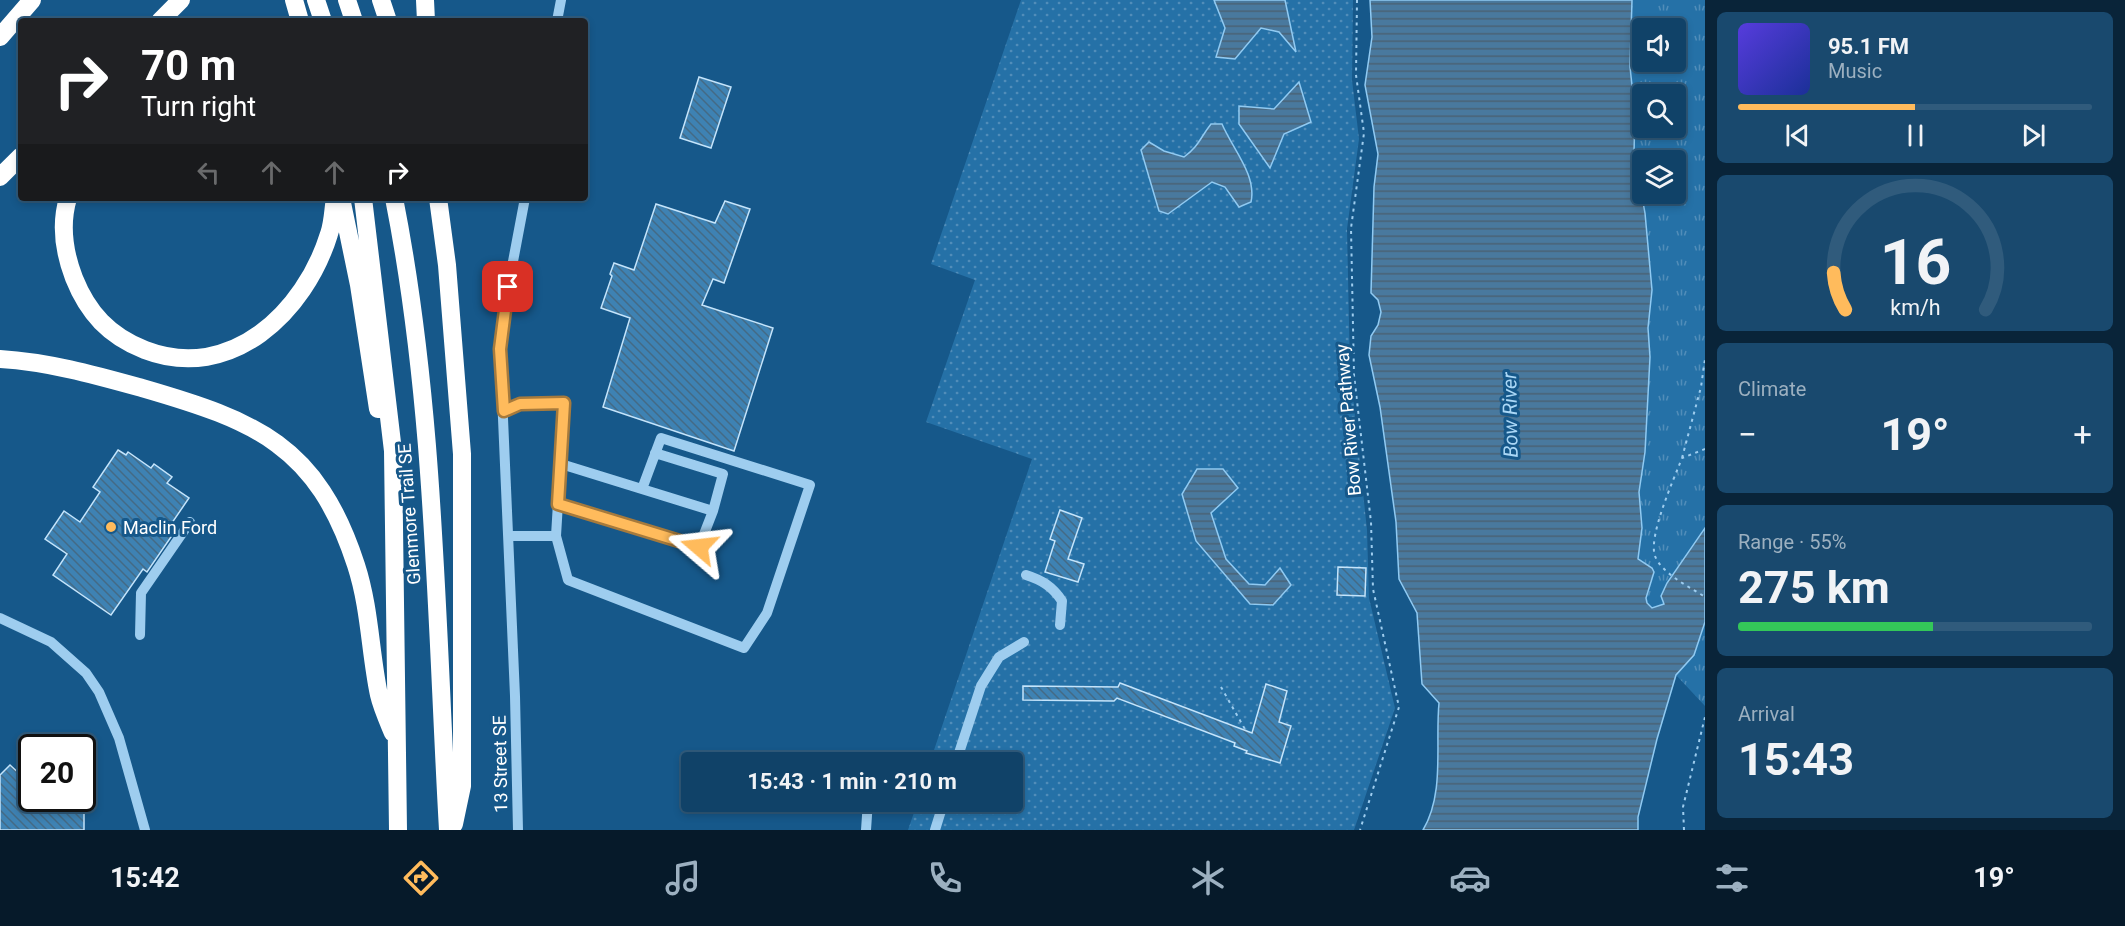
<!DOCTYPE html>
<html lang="en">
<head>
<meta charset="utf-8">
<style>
	:root { --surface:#104268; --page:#19496e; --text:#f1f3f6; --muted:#9cb0c0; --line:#305b7c; --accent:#ffbb5c }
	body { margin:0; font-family:Roboto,sans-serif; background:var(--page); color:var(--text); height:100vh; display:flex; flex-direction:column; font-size:22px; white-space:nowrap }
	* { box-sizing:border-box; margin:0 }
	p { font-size:20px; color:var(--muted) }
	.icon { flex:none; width:33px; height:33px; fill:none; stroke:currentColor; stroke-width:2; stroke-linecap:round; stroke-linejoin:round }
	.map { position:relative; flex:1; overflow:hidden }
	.drawer { display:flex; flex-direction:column; gap:12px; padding:12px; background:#092439; width:420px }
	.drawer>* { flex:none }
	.guide { position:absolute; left:18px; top:18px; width:570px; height:183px; border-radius:6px; box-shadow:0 3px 9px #0003,0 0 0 2px var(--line); background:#202124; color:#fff; overflow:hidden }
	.fabs { position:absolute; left:1632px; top:18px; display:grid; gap:12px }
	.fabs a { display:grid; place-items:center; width:54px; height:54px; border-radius:6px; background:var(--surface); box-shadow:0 3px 9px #0003,0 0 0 2px var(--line); font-size:30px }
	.speed { position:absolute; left:18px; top:734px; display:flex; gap:12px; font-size:30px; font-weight:700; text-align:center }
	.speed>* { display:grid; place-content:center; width:78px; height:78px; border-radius:50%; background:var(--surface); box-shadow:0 3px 9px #0003,0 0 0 2px var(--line); line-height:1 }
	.speed .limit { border:3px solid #111; border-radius:9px; background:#fff; color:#111 }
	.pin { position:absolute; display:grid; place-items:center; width:51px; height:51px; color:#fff; margin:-26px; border-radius:12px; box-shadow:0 3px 9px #0006 }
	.me { position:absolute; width:66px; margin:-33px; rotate:287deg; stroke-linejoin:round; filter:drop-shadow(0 0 4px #0008) }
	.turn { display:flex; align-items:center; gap:21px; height:126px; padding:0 24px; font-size:27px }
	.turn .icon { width:78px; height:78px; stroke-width:2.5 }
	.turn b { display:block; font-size:42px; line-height:51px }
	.lanes { display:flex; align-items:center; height:57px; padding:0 24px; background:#0003; justify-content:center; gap:30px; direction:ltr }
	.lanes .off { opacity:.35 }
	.big { font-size:45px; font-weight:700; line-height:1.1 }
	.drawer .widget { flex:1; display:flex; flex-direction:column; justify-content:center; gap:9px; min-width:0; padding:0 21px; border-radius:9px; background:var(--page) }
	.drawer .dial { align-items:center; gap:0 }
	.dial svg { height:156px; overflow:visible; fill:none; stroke:var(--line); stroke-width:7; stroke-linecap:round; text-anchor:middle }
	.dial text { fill:var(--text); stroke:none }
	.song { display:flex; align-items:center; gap:18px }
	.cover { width:72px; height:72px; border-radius:9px; background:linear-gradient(135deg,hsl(250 70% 55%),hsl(230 70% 35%)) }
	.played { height:6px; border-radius:3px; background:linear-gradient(90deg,var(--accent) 50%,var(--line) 50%) }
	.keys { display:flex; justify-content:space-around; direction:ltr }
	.heat { display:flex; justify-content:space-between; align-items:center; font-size:33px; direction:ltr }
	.charge { height:9px; border-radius:4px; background:linear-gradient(90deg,#34c759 55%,var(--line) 0) }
	.trip { position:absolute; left:681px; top:752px; width:342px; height:60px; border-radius:6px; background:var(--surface); box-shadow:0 3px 9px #0003,0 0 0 2px var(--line); font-weight:700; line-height:60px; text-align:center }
	.tabs { display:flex; height:96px; justify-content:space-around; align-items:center; background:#061a2a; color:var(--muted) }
	.tabs .icon { width:42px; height:42px }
	.tabs .on { color:var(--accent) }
	.tabs b { font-size:27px; color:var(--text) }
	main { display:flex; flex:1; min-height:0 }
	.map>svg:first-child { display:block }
	.grass { fill:url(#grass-dots) }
	.park { fill:url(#park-tufts); fill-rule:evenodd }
	.water { fill:url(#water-rules); stroke:#90caf2; stroke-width:1.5 }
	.building { fill:url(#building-back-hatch); stroke:#c4e4fb; stroke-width:1.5 }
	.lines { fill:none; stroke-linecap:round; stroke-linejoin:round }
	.path { stroke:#9ecdef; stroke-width:2; stroke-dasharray:3 4.5; stroke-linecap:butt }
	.minor { stroke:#9ecdef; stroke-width:10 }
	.highway { stroke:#fff; stroke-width:18 }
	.route-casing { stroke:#a67a3c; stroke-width:15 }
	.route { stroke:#ffbb5c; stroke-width:10 }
	.poi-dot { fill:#ffbb5c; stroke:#16588a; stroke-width:2 }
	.labels { text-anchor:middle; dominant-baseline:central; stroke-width:6; stroke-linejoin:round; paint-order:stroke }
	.street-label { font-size:18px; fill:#fff; stroke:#16588a }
	.poi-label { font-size:18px; fill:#fff; stroke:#16588a; text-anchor:start }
	.water-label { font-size:20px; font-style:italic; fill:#aad7f6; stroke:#16588a }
</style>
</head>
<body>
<main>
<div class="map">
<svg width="1705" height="830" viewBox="0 0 1705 830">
	<defs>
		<pattern id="grass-dots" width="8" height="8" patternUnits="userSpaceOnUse" patternTransform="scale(1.5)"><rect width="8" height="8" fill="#2571a7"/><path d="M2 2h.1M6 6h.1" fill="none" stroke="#518db9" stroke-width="1.8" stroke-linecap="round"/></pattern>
		<pattern id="park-tufts" width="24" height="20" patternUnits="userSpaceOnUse" patternTransform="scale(1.5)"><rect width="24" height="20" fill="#2571a7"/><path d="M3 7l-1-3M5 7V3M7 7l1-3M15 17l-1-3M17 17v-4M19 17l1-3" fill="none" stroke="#518db9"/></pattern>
		<pattern id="water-rules" width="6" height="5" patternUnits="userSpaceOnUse" patternTransform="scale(1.5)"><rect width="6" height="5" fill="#49799e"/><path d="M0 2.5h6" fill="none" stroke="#4a6275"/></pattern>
		<pattern id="building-back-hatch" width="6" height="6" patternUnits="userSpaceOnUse" patternTransform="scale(1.5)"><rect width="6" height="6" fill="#3e82b3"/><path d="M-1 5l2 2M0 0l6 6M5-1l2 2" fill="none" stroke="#446a85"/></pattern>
	</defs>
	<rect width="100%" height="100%" fill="#16588a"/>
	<path class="grass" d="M1021,0H1353L1352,80L1359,139L1347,229L1350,369L1367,530L1369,598L1395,708L1354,830H908L918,801H1012V762H930L1032,459L926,422L975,280L931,264Z"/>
	<path class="park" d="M1632,0H1705V706L1676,675L1653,608L1647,603L1646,598L1654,572L1652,568L1638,559L1642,528L1639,492L1645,452L1650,357L1648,328L1652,290L1645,213L1634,153L1635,113L1630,67ZM1642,28H1676V62H1642ZM1642,94H1676V128H1642ZM1642,160H1676V194H1642Z"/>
	<path class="water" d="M1214,0H1285L1296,52L1279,32L1261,28L1235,59L1216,57L1225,28Z
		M1370,0H1632L1630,67L1635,113L1634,153L1645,213L1652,290L1648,328L1650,357L1645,452L1639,492L1642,528L1638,559L1652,568L1654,572L1646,598L1647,603L1652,608L1664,604L1661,596L1667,583L1705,528V622L1694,655L1676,675L1657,739L1638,817V830H1423C1445,793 1435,744 1439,703L1422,684L1417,613L1399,579L1396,522L1380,407L1369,355L1371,336L1378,325L1381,312L1378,300L1371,293L1374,187L1378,154L1365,85L1372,37Z
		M1299,82L1311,122L1284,134L1270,168L1239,124V106L1274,109Z
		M1211,124H1222C1232,148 1257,175 1251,202L1239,207L1225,187L1212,182L1168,214L1159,211L1141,150L1149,142L1164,151L1184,157C1199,146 1200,138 1211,124Z
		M1197,469H1223L1238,488L1211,513L1226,559L1249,584L1265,585L1280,568L1291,585L1273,605L1250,604L1196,541L1182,494Z"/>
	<path class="building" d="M699,77L731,87L711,148L680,138Z
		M725,201L750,209L724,283L713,279L702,305L773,328L734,451L603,407L630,318L601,308L612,276L610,274L614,263L634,270L656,204L715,223Z
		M118,450L126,455L128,452L151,468L154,464L172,477L167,483L189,498L165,533L171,537L147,572L143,569L111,615L53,575L67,554L45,539L64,511L80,522L100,492L93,487Z
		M1060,510L1082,518L1068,559L1084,564L1078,582L1045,572L1055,541L1050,539Z
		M1338,567L1366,568L1365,596L1337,595Z
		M1120,683L1252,733L1266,684L1287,691L1279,722L1291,726L1280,763L1246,753L1247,751L1234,746L1235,743L1117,698L1114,701L1023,700V686L1118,687Z
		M10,765L23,777L32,768V798H84V830H0V775Z"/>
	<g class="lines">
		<path class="path" d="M1357,0L1356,75L1364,133L1351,228L1354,375L1371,522L1373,589L1399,707L1360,830
			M1705,449L1682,458C1674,479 1648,536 1655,556C1662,574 1690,587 1705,597
			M1682,458L1701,387L1705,359
			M1221,687L1246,731
			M1684,830L1683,807L1705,717"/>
		<path class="minor" d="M557,21L561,0
			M504,410L520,404L564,403L556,536L568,580L744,648L767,613L810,485L661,438L642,489
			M561,464L713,511L723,474L655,453
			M558,504L699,547L713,511
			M509,536H556
			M1026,575C1042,580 1053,587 1062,601L1060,625
			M0,618L51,642L86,673L99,692L119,738L145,830
			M140,635L141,593L190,522
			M956,762L981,686L999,657L1024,642
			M518,830L515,696L500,349L504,309L525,198
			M866,830L868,801
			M935,830L944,801"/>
		<path class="highway" d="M294,0L300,21
			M316,0L323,21
			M347,0L354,21
			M381,0L388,21
			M425,0L426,21
			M160,21L181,0
			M0,37L32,0
			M0,177L21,156
			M68,198C60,225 64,252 74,278C88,313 109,336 145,350C231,383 305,312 329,234C333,223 333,210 335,198
			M341,198L359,285L378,409
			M363,198L393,451L398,830
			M394,198C435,405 436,620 448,830
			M438,198L447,265L462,454V786L454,824
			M0,359C49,362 95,375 142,388C256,421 317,445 356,565C370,608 370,652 379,695C382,708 388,721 393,733"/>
	</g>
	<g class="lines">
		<g class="route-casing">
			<path id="route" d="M508,287L500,349L504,411L520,404L564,403L558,504L699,547"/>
		</g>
		<use href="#route" class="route"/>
	</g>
	<circle class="poi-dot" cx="111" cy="527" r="6"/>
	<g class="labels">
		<g class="street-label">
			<text transform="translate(1348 420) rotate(-95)">Bow River Pathway</text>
			<text transform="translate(409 514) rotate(-94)">Glenmore Trail SE</text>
			<text transform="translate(500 764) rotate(-91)">13 Street SE</text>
		</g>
		<g class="poi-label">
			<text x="123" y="527">Maclin Ford</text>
		</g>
		<g class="water-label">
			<text transform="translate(1510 415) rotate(-91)">Bow River</text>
		</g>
	</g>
</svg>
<div class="fabs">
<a><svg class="icon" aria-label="sound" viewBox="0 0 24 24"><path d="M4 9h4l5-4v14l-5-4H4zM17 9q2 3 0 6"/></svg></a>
<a><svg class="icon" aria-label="search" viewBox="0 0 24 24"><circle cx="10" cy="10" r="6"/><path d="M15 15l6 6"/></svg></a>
<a><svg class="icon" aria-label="layers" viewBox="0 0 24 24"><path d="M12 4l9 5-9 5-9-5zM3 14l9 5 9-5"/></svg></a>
</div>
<div class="speed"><div class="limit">20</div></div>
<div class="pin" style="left:508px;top:287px;background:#d93025"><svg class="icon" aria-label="arrive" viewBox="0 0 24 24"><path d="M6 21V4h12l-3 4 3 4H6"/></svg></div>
<svg class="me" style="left:699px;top:547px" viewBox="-20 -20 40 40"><path d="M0-17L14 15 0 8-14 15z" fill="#ffbb5c" stroke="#fff" stroke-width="4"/></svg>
<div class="trip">15:43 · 1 min · 210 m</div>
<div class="guide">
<div class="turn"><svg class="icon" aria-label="right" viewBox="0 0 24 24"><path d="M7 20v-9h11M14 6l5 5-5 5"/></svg><div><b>70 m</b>Turn right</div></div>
<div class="lanes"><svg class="icon off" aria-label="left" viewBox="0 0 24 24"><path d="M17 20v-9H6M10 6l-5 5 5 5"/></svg><svg class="icon off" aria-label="ahead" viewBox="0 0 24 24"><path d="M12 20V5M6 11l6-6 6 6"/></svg><svg class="icon off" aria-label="ahead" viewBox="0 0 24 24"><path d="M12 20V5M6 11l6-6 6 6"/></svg><svg class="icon" aria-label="right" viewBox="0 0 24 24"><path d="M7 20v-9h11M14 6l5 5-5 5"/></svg></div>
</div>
</div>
<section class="drawer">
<div class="widget">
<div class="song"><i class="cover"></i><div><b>95.1 FM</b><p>Music</p></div></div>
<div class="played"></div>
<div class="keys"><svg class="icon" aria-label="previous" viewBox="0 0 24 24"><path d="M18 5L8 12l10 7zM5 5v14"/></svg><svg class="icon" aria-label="pause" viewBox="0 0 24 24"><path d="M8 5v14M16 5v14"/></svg><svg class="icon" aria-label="next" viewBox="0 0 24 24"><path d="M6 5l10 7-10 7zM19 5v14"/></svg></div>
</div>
<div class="widget dial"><svg viewBox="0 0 100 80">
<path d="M14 69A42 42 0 1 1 86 69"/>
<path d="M14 69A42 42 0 0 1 8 50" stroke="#ffbb5c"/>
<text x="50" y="56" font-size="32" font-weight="700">16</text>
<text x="50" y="72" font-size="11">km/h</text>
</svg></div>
<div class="widget"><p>Climate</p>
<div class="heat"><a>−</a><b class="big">19°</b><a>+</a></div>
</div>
<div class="widget"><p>Range · 55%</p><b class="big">275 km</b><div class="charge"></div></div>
<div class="widget"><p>Arrival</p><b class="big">15:43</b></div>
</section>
</main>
<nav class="tabs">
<b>15:42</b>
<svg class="icon on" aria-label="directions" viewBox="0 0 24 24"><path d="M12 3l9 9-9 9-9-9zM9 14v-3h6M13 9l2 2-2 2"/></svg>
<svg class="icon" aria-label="music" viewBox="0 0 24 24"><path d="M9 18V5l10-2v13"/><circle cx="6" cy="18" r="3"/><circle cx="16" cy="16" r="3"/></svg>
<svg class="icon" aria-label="phone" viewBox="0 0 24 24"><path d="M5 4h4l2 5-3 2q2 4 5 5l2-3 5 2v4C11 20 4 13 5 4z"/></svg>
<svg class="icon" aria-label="climate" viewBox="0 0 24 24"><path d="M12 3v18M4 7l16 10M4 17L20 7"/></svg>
<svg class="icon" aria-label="car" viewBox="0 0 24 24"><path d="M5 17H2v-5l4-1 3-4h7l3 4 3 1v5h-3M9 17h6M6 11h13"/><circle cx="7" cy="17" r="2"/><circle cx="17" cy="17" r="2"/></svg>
<svg class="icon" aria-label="filters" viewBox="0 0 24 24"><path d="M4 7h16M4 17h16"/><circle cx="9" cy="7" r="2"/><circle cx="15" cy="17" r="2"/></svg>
<b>19°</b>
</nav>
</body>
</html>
